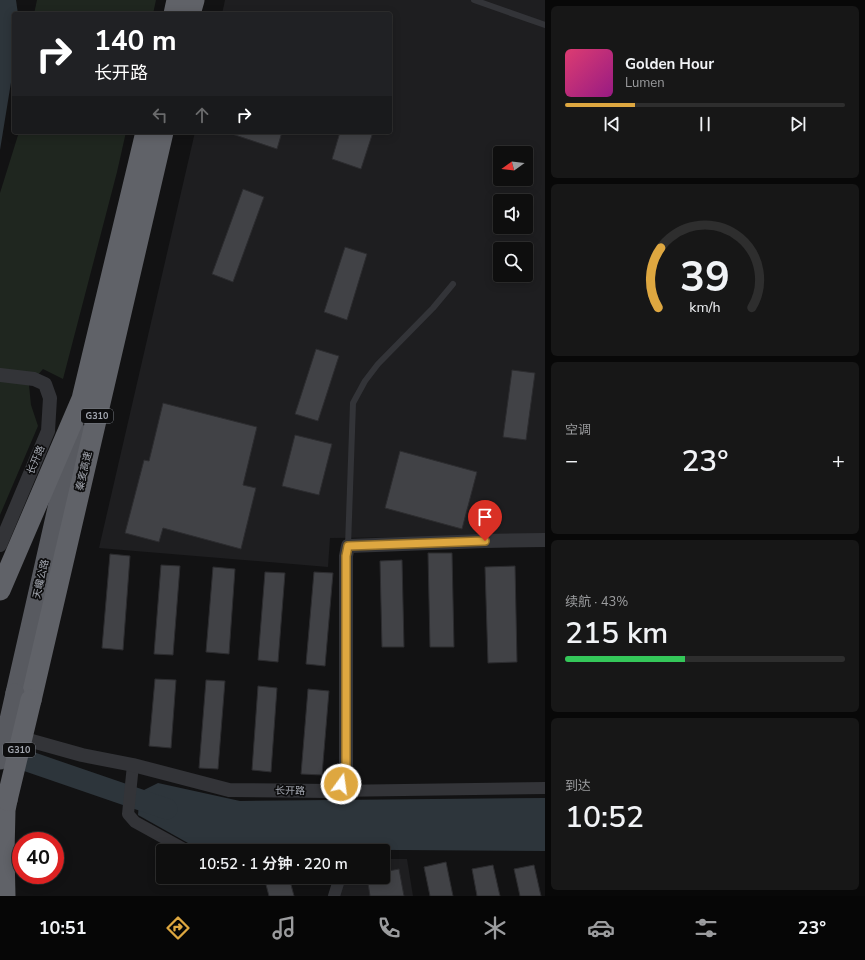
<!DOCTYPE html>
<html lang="zh">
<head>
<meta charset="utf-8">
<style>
	:root { --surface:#0e0e0e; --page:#171717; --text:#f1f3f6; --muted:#9b9c9e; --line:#2e2e2e; --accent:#dea740 }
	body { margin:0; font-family:"Nunito Sans","Noto Sans SC",sans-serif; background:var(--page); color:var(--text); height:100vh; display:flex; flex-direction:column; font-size:15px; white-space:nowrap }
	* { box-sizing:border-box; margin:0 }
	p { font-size:13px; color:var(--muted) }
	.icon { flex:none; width:22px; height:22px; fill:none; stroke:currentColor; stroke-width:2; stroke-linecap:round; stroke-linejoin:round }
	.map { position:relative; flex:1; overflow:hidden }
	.panel { display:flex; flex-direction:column; gap:6px; padding:6px; background:#080808; width:320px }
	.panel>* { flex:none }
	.top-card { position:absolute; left:12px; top:12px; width:380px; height:122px; border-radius:4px; box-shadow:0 2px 10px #0003,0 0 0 1px var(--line); background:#202124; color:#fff; overflow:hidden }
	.needle { width:26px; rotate:255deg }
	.controls { position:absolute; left:493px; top:146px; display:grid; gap:8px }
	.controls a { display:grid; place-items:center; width:40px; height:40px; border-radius:4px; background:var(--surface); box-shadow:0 2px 10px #0003,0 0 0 1px var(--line); font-size:20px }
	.speed { position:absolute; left:12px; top:832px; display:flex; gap:8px; font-size:20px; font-weight:700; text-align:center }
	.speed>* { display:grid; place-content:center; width:52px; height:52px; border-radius:50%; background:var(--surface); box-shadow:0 2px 10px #0003,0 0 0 1px var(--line); line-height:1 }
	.speed .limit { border:6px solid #d22; background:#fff; color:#111 }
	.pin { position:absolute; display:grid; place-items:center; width:34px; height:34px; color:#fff; margin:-41px -17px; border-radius:50% 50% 50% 0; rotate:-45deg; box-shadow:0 0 4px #0007 }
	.pin .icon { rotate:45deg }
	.me { position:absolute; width:44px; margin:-22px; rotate:14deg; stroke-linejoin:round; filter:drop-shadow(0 0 3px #0008) }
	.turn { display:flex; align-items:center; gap:14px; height:84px; padding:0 16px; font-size:18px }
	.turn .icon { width:52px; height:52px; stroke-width:2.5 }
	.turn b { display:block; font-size:28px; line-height:34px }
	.lanes { display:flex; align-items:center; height:38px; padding:0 16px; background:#0003; justify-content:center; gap:20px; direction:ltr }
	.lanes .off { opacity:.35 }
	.big { font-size:30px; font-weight:600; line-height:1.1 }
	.panel .card { flex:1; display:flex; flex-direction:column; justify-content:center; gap:6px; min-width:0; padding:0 14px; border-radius:6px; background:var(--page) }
	.panel .dial { align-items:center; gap:0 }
	.dial svg { height:104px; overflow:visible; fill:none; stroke:var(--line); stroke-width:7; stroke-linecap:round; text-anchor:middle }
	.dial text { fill:var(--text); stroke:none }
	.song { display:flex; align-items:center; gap:12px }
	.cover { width:48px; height:48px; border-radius:6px; background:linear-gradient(135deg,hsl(340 70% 55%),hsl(310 70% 35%)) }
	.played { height:4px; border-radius:2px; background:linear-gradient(90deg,var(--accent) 25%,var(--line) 25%) }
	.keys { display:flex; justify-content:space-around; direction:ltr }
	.heat { display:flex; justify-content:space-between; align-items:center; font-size:22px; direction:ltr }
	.charge { height:6px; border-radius:3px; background:linear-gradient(90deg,#34c759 43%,var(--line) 0) }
	.trip { position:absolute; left:156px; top:844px; width:234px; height:40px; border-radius:4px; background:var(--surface); box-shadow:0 2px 10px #0003,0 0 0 1px var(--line); font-weight:600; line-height:40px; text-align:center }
	.tabs { display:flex; height:64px; justify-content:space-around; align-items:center; background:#060606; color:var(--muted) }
	.tabs .icon { width:28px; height:28px }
	.tabs .on { color:var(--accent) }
	.tabs b { font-size:18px; color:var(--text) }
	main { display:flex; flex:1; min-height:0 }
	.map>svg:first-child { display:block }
	.built { fill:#1e1e20; fill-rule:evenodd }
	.green { fill:#1f261f }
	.water { fill:#2d353b }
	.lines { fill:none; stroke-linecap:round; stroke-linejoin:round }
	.river { stroke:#2d353b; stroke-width:21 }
	.building { fill:#414246; stroke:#2c2c2f }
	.service { stroke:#333438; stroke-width:6 }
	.minor { stroke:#333438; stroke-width:12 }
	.tertiary { stroke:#333438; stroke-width:14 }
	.trunk { stroke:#585a60; stroke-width:19 }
	.motorway { stroke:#606268; stroke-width:21 }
	.trunk-bridge { stroke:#585a60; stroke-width:19 }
	.motorway-bridge { stroke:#606268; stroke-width:21 }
	.route-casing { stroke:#906d2a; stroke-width:10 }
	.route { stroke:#dea740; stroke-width:7 }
	.labels { text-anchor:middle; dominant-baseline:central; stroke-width:3.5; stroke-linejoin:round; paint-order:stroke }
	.shield { fill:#0d0d0e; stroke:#777a81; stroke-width:1 }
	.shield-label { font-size:9px; font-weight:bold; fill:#a5a9b2 }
	.street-label { font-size:10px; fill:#a5a9b2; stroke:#0d0d0e }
</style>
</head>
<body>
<main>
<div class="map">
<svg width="545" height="896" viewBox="0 0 545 896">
	<rect width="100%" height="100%" fill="#121213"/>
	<path class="built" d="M225,0H545V536L330,538L328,567L99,548L195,132H390V14H222ZM500,153H526V179H500ZM500,201H526V227H500ZM500,249H526V275H500Z
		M383,859H407L413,896H336L342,877H383Z"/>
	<path class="green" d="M37,0H156L153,14H34Z
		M19,132H126L117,172L63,379L43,369L29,385L31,405L38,426L0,515V193Z"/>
	<path class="water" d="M0,0H16L18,14H14V64L0,150Z
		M158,783L240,801L545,798V851L245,849L188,843L138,815L140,792Z"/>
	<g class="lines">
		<path class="river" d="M1,752L167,809"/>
	</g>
	<path class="building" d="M232,132H282L277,149L232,134Z
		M340,132H373L361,169L332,159Z
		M243,189L264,197L233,282L212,274Z
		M345,247L367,254L347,320L324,312Z
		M316,349L339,356L318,421L295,414Z
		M512,370L535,373L526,440L503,437Z
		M163,403L257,427L243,485L256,488L241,549L163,528L159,542L125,533L144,460L149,461Z
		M295,435L332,444L319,495L282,486Z
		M400,451L477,472L462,529L385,508Z
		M428,553H452L454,647H430Z
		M110,554L130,556L123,650L102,648Z
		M402,560L404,647H382L380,561Z
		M161,565L180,566L173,655L154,654Z
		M515,566L517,662L488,663L485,567Z
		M213,567L235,569L229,654L206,652Z
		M265,572L285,573L278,662L258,660Z
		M314,572L333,573L325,666L306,664Z
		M155,679L176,680L171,748L149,746Z
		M206,680L225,681L218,769L199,768Z
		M258,686L277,688L271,772L252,770Z
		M308,689L329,691L322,775L301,774Z
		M446,862L453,896H430L424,867Z
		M493,865L500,896H477L472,869Z
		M534,865L541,896H520L514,869Z
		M399,869L404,896H370L367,877H383V872Z
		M264,877H289L294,896H269Z"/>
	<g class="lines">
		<path class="service" d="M474,0L545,25
			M348,546L353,403L365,381L378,364L433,308L453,284"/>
		<path class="minor" d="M133,765L128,814L135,822L184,849L190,851
			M332,791L545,788
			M334,896L340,877"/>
		<path class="tertiary" d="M0,375L34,379L45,384L50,398L48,431L0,545
			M14,736L82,755L133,765L229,790L332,791L341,784L346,768V556L348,546L485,541L545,540"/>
		<path class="trunk" d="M15,693L75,429"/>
		<path class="motorway" d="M174,14L177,0
			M190,14L194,0
			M0,590L82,399L146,132
			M31,700L163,132
			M5,896L4,853L5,810L7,800"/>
		<path class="trunk-bridge" d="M0,760L15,693"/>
		<path class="motorway-bridge" d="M7,800L31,700"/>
	</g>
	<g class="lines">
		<g class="route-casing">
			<path id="route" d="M341,784L346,768V556L348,546L485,541"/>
		</g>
		<use href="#route" class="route"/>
	</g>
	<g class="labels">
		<g class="shield">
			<rect x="81" y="409" width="32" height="14" rx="3"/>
			<rect x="3" y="743" width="32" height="14" rx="3"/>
		</g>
		<g class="shield-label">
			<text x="97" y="416">G310</text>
			<text x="19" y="750">G310</text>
		</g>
		<g class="street-label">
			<text transform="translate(36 460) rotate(-67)">长开路</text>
			<text transform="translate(84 471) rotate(-77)">秦麦高速</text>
			<text transform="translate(41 579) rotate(-77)">天巉公路</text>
			<text transform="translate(290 791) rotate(1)">长开路</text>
		</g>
	</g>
</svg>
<div class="controls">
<a><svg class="needle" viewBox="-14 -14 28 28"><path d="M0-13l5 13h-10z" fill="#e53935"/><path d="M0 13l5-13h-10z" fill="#9b9c9e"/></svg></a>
<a><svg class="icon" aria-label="sound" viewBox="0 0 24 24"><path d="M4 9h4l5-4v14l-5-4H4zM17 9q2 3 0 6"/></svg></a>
<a><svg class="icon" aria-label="search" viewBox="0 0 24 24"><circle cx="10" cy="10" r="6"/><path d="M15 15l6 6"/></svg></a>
</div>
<div class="speed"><div class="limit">40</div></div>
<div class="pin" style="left:485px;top:541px;background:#d93025"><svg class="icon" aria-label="arrive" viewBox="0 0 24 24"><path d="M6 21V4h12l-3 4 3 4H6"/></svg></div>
<svg class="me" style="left:341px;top:784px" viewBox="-20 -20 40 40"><circle r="17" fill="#dea740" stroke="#fff" stroke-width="3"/><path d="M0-11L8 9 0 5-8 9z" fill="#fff"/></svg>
<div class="trip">10:52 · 1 分钟 · 220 m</div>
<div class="top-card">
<div class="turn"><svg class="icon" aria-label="right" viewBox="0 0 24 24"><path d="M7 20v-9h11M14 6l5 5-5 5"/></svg><div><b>140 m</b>长开路</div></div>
<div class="lanes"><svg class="icon off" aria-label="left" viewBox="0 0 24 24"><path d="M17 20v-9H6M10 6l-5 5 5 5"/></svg><svg class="icon off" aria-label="ahead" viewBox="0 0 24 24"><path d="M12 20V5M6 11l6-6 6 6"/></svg><svg class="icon" aria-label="right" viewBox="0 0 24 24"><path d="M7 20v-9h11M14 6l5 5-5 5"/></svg></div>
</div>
</div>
<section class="panel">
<div class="card">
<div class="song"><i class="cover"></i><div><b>Golden Hour</b><p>Lumen</p></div></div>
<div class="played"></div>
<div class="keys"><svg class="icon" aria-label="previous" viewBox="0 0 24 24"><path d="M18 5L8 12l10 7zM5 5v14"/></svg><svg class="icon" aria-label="pause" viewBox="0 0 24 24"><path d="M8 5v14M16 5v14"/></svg><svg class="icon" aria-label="next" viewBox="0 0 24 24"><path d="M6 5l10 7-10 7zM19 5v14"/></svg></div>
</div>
<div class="card dial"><svg viewBox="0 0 100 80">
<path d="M14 69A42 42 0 1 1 86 69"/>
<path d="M14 69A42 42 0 0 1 16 23" stroke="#dea740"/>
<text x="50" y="56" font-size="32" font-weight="700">39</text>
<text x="50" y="72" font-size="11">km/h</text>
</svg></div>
<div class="card"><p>空调</p>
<div class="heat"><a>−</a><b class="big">23°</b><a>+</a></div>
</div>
<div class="card"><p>续航 · 43%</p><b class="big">215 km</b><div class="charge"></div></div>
<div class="card"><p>到达</p><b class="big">10:52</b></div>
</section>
</main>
<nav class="tabs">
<b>10:51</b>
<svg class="icon on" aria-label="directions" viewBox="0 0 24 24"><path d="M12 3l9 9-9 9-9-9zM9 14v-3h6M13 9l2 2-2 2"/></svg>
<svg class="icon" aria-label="music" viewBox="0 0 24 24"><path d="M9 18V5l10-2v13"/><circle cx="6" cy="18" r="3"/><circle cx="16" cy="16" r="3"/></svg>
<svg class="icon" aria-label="phone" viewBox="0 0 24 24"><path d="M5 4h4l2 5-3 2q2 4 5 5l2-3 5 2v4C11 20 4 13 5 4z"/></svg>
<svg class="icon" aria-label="climate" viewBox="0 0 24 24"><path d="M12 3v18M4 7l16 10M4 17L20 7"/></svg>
<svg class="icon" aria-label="car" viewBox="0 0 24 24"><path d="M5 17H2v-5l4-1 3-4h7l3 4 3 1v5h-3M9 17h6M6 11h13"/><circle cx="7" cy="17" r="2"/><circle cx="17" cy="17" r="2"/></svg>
<svg class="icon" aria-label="filters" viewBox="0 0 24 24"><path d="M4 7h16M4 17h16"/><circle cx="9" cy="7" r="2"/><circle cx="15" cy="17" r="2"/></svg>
<b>23°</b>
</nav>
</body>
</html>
